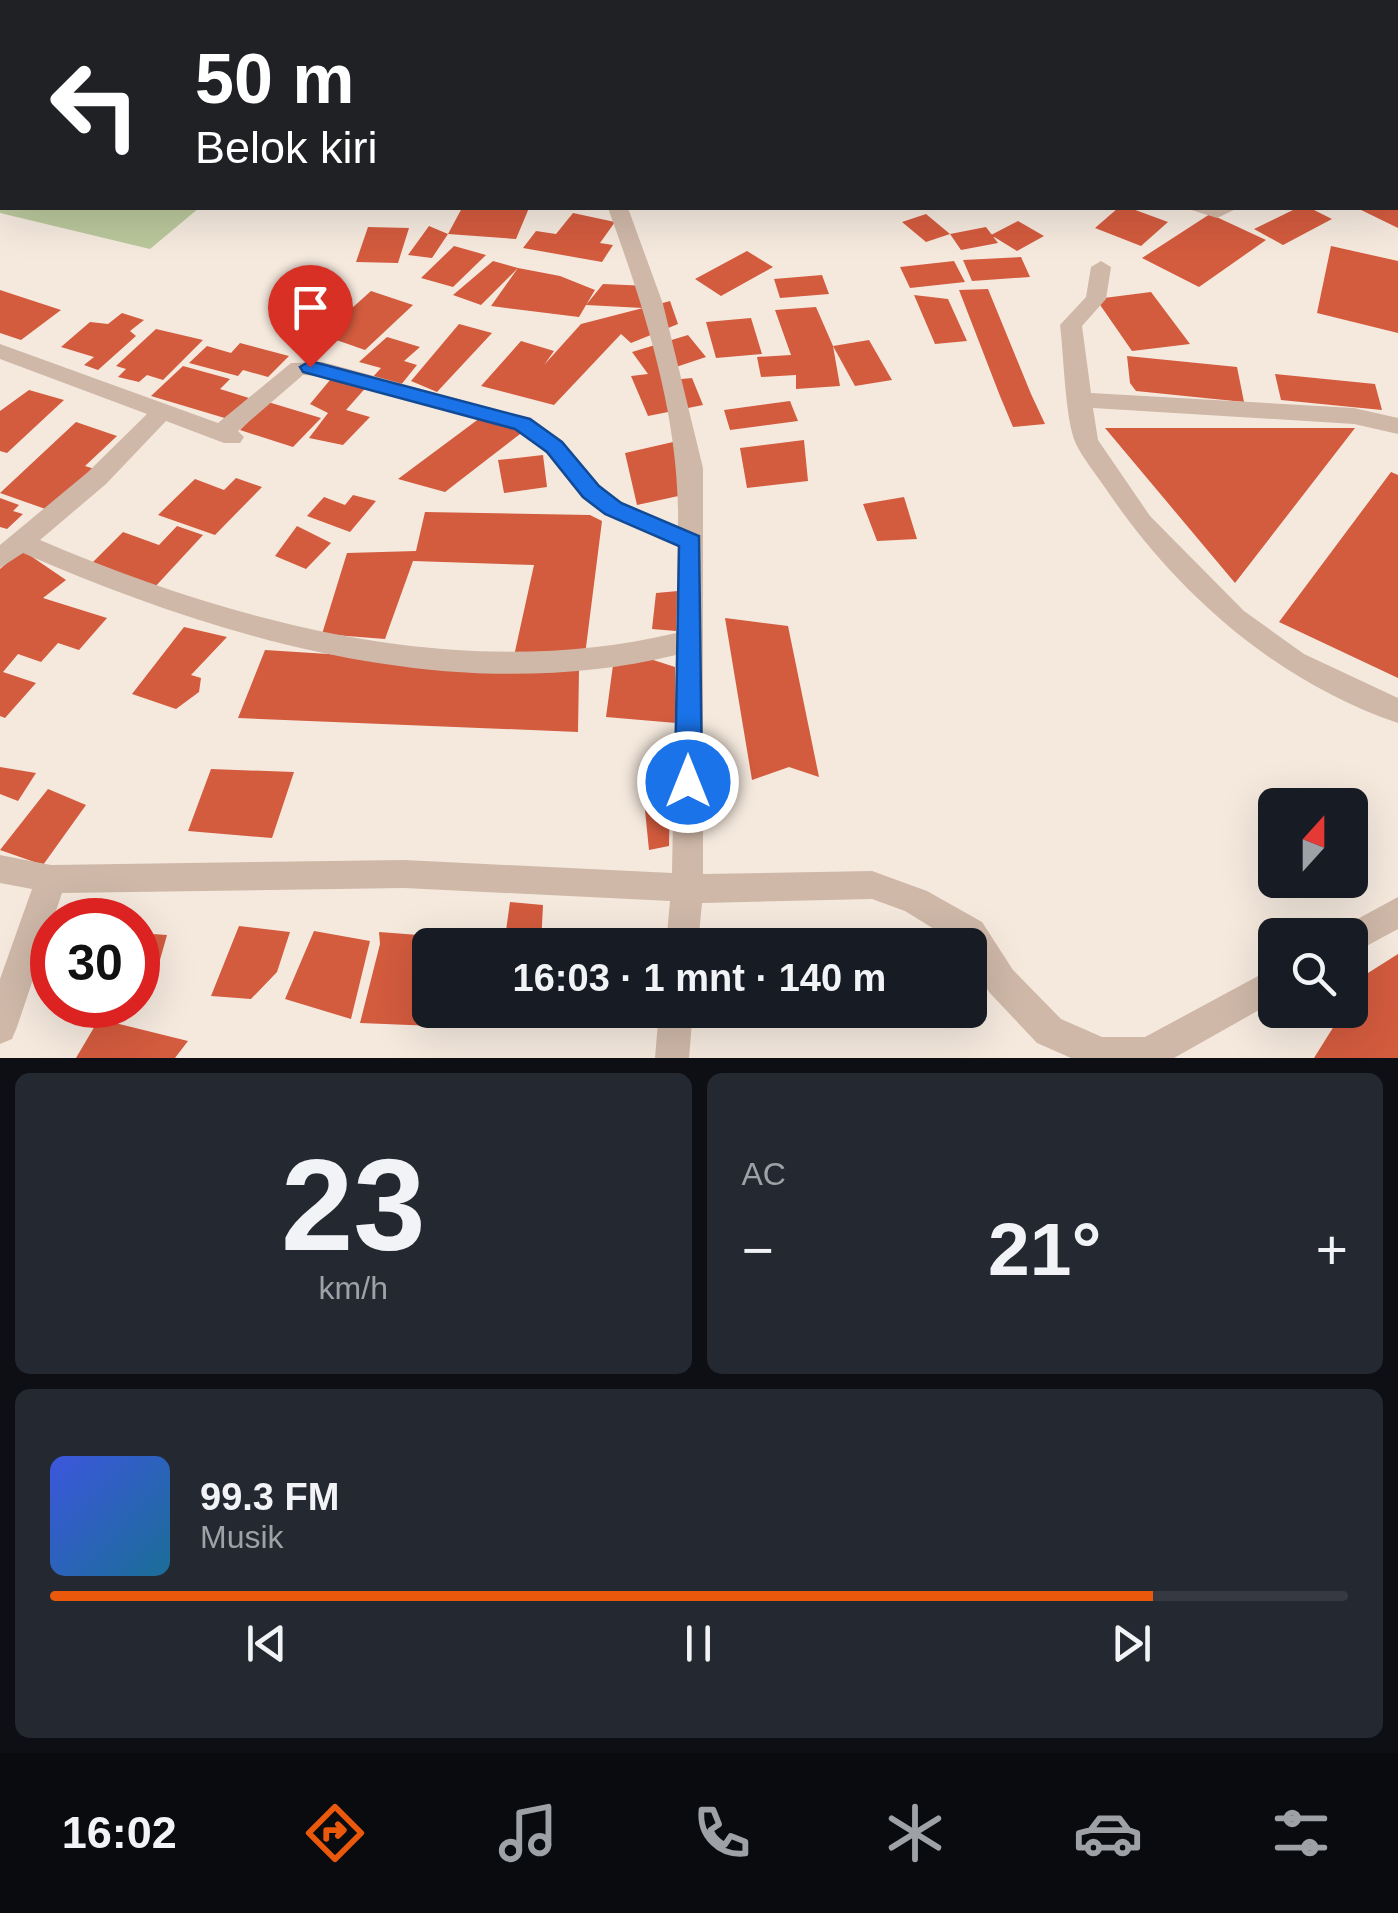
<!DOCTYPE html>
<html lang="id">
<head>
<meta charset="utf-8">
<style>
	:root { --surface:#171b24; --page:#242831; --text:#f1f3f6; --muted:#9ea1a6; --line:#363941; --accent:#ea580c }
	body { margin:0; font-family:Arial,sans-serif; background:var(--page); color:var(--text); height:100vh; display:flex; flex-direction:column; font-size:38px; white-space:nowrap }
	* { box-sizing:border-box; margin:0 }
	p { font-size:32px; color:var(--muted) }
	.icon { flex:none; width:55px; height:55px; fill:none; stroke:currentColor; stroke-width:2; stroke-linecap:round; stroke-linejoin:round }
	.map { position:relative; height:1058px; overflow:hidden }
	.details { display:flex; flex-direction:column; gap:15px; padding:15px; background:#0d0f14; flex:1 }
	.details>* { flex:none }
	.guide { position:absolute; left:0px; top:0px; width:1400px; height:210px; box-shadow:0 10px 40px #0002; background:#202124; color:#fff; overflow:hidden }
	.needle { width:65px; rotate:21deg }
	.tools { position:absolute; left:1258px; top:788px; display:grid; gap:20px }
	.tools a { display:grid; place-items:center; width:110px; height:110px; border-radius:15px; background:var(--surface); box-shadow:0 10px 40px #0002; font-size:50px }
	.speed { position:absolute; left:30px; top:898px; display:flex; gap:20px; font-size:50px; font-weight:700; text-align:center }
	.speed>* { display:grid; place-content:center; width:130px; height:130px; border-radius:50%; background:var(--surface); box-shadow:0 10px 40px #0002; line-height:1 }
	.speed .limit { border:15px solid #d22; background:#fff; color:#111 }
	.pin { position:absolute; display:grid; place-items:center; width:85px; height:85px; color:#fff; margin:-102px -42px; border-radius:50% 50% 50% 0; rotate:-45deg; box-shadow:0 0 10px #0007 }
	.pin .icon { rotate:45deg }
	.me { position:absolute; width:110px; margin:-55px; rotate:0deg; stroke-linejoin:round; filter:drop-shadow(0 0 8px #0008) }
	.turn { display:flex; align-items:center; gap:35px; height:210px; padding:0 30px; font-size:45px }
	.turn .icon { width:130px; height:130px; stroke-width:2.5 }
	.turn b { display:block; font-size:70px; line-height:85px }
	.big { font-size:75px; font-weight:600; line-height:1.1 }
	.details .widget { flex:1; display:flex; flex-direction:column; justify-content:center; gap:15px; min-width:0; padding:0 35px; border-radius:15px; background:var(--page) }
	.details .dial { align-items:center; gap:0 }
	.dial b { font-size:130px; line-height:1 }
	.song { display:flex; align-items:center; gap:30px }
	.cover { width:120px; height:120px; border-radius:15px; background:linear-gradient(135deg,hsl(230 70% 55%),hsl(200 70% 35%)) }
	.played { height:10px; border-radius:5px; background:linear-gradient(90deg,var(--accent) 85%,var(--line) 85%) }
	.keys { display:flex; justify-content:space-around; direction:ltr }
	.heat { display:flex; justify-content:space-between; align-items:center; font-size:55px; direction:ltr }
	.details .tiles { flex:1; display:grid; gap:15px; grid-template-columns:1fr 1fr }
	.widget:last-child { grid-column:span 2 }
	.trip { position:absolute; left:412px; top:928px; width:575px; height:100px; border-radius:15px; background:var(--surface); box-shadow:0 10px 40px #0002; font-weight:600; line-height:100px; text-align:center }
	.tabs { display:flex; height:160px; justify-content:space-around; align-items:center; background:#090b0e; color:var(--muted) }
	.tabs .icon { width:70px; height:70px }
	.tabs .current { color:var(--accent) }
	.tabs b { font-size:45px; color:var(--text) }
	.map>svg:first-child { display:block }
	.green { fill:#bac79b }
	.building { fill:#d35b3e }
	.lines { fill:none; stroke-linecap:round; stroke-linejoin:round }
	.minor { fill:#cfb8a8; fill-rule:evenodd }
	.trunk { fill:#6e554c; fill-rule:evenodd }
	.route { fill:#1a73e8; stroke:#114b97; stroke-width:2.5 }
</style>
</head>
<body>
<div class="map">
<svg width="1398" height="1058" viewBox="0 0 1398 1058">
	<rect width="100%" height="100%" fill="#f5e9de"/>
	<path class="green" d="M0,72L2,208H199L150,249L0,213Z"/>
	<path class="building" d="M462,208H529L516,239L448,234Z
		M1118,208H1130L1168,222L1141,246L1095,228Z
		M1297,208H1310L1332,219L1283,245L1254,229Z
		M1357,208H1398V228Z
		M573,213L615,222L600,243L613,245L602,262L523,248L536,231L556,234Z
		M926,214L950,234L986,227L998,243L961,250L950,234L926,242L902,222Z
		M1210,214L1266,240L1199,287L1142,258Z
		M1018,221L1044,236L1017,251L991,235Z
		M429,226L448,234L432,258L408,255Z
		M368,227L409,228L398,263L356,262Z
		M454,246L486,255L453,287L421,278Z
		M1331,246L1398,261V333L1317,313Z
		M747,251L773,267L721,296L695,279Z
		M1021,257L1030,277L972,281L963,260Z
		M493,261L518,268L481,305L453,295Z
		M954,261L965,282L910,288L900,267Z
		M518,268L560,276L595,290L586,305L603,284L649,286L645,308L670,301L678,324L631,343L621,334L554,405L481,386L521,341L554,351L544,365L581,324L643,308L586,305L579,317L491,306Z
		M822,275L829,294L780,298L774,279Z
		M988,289L1031,394L1045,424L1013,427L1000,396L959,290Z
		M0,290L61,310L21,340L0,333Z
		M371,291L413,305L365,350L322,335Z
		M1151,292L1190,344L1132,351L1096,299Z
		M914,295L948,299L967,341L935,344Z
		M816,307L833,346L869,340L892,380L855,386L833,346L840,386L796,389V375L761,377L757,357L791,355L775,310Z
		M122,313L144,320L130,331L136,336L98,370L84,365L94,357L61,347L90,322L108,324Z
		M751,318L762,354L716,358L706,322Z
		M459,324L492,333L437,392L411,381Z
		M156,329L203,340L163,380L147,375L139,382L118,377L126,369L116,366Z
		M688,335L706,357L661,372L662,381L692,378L703,405L648,416L631,376L648,374L632,352Z
		M387,337L420,347L404,361L417,365L400,386L371,379L381,368L359,362Z
		M240,343L289,356L268,377L243,370L238,376L189,363L207,346L231,353Z
		M1127,356L1237,367L1244,402L1136,391L1130,383Z
		M183,366L230,379L220,389L249,398L228,419L151,396Z
		M335,374L369,384L346,410L370,417L343,445L309,438L328,413L310,404Z
		M1275,374L1375,384L1382,410L1281,400Z
		M29,390L64,400L7,453L0,451V411Z
		M790,401L798,421L730,430L724,410Z
		M268,402L321,418L293,447L240,430Z
		M484,415L524,431L445,492L398,479Z
		M76,422L117,436L85,466L98,470L54,512L0,493Z
		M1105,428H1355L1235,583Z
		M804,440L808,481L747,488L740,448Z
		M673,442L683,495L637,505L625,453Z
		M543,455L547,487L504,493L498,460Z
		M1391,472L1398,475V678L1279,622Z
		M236,478L262,487L215,535L158,515L195,479L224,490Z
		M353,495L376,501L350,532L307,516L324,497L345,505Z
		M904,497L917,539L877,541L863,504Z
		M0,498L19,505L13,511L23,514L7,529L0,527Z
		M425,512L590,515L602,521L585,655L514,656L534,565L413,561L385,639L322,634L347,553L416,551Z
		M177,526L203,535L153,589L89,566L123,532L159,545Z
		M297,526L331,543L306,569L275,556Z
		M22,550L66,580L43,598L107,618L79,650L58,643L41,662L18,654L3,672L36,683L5,718L0,716V569Z
		M678,591L676,631L652,629L656,593Z
		M725,618L788,626L819,777L789,767L752,780Z
		M184,627L227,637L191,675L201,678L199,692L176,709L132,694Z
		M265,650L579,670L578,732L238,718Z
		M644,657L675,667L676,723L606,717L613,665Z
		M0,767L36,773L18,801L0,794Z
		M211,769L294,772L272,838L188,831Z
		M48,789L86,805L43,865L0,850Z
		M643,790H670L669,846L649,850Z
		M510,902L543,905L541,945H504Z
		M239,926L290,932L277,972L251,999L211,996Z
		M314,931L370,941L351,1019L285,999Z
		M379,932L445,937L444,945H430V1010H436L434,1026L360,1023L380,944Z
		M138,933L167,935L154,981L138,985Z
		M1398,954V1058H1314L1344,1010H1350V1001L1368,973Z
		M99,1019L188,1041L175,1058H76Z"/>
	<g class="lines">
		<path class="minor" d="M35,0H59L61,2H37Z
			M758,0H774L775,2H760Z
			M975,0H995L997,2H977Z
			M608,208H628L663,304L703,468V874L872,871L927,891L982,922L1013,970L1061,1019L1102,1037H1145L1275,967V1001L1174,1058H1071L1037,1043L989,992L970,961V945H960L905,911L872,899L702,903L698,945H666L670,901L404,888L62,893L17,1027L12,1039L0,1044V979L32,889L0,883V855L51,865L404,860L672,873L676,655C457,708 225,641 23,553L0,568V545L88,472L147,414L0,359V344L218,423L291,363L323,362L531,419L562,441L600,486L622,502L678,526C680,417 645,310 608,208ZM303,375L323,376L515,429L546,453L582,498L604,514L678,546L676,633C462,684 237,624 40,540L106,484L166,421L224,443H240L244,437L238,431Z
			M1185,208H1238L1217,218Z
			M1101,261L1111,267L1106,299L1082,326L1091,393L1354,408L1398,418V434L1354,424L1093,408L1098,440L1150,516L1244,611L1304,654L1398,698V723C1277,682 1176,593 1106,489C1096,474 1084,460 1076,444C1065,420 1064,356 1060,325L1086,297L1091,267Z
			M1398,897V929L1350,955V935H1336L1339,929Z
			M659,1010H693L689,1058H655Z"/>
		<path class="trunk" d="M1315,0H1337L1339,2H1317Z"/>
	</g>
	<path class="route" d="M310,361L530,419L562,442L599,486L621,503L699,536L702,782L698,790H679L675,782L679,546L605,514L583,497L547,452L515,429L303,372L300,367Z"/>
</svg>
<div class="tools">
<a><svg class="needle" viewBox="-14 -14 28 28"><path d="M0-13l5 13h-10z" fill="#e53935"/><path d="M0 13l5-13h-10z" fill="#9ea1a6"/></svg></a>
<a><svg class="icon" aria-label="search" viewBox="0 0 24 24"><circle cx="10" cy="10" r="6"/><path d="M15 15l6 6"/></svg></a>
</div>
<div class="speed"><div class="limit">30</div></div>
<div class="pin" style="left:310px;top:367px;background:#d93025"><svg class="icon" aria-label="arrive" viewBox="0 0 24 24"><path d="M6 21V4h12l-3 4 3 4H6"/></svg></div>
<svg class="me" style="left:688px;top:782px" viewBox="-20 -20 40 40"><circle r="17" fill="#1a73e8" stroke="#fff" stroke-width="3"/><path d="M0-11L8 9 0 5-8 9z" fill="#fff"/></svg>
<div class="trip">16:03 · 1 mnt · 140 m</div>
<div class="guide">
<div class="turn"><svg class="icon" aria-label="left" viewBox="0 0 24 24"><path d="M17 20v-9H6M10 6l-5 5 5 5"/></svg><div><b>50 m</b>Belok kiri</div></div>
</div>
</div>
<section class="details">
<div class="tiles">
<div class="widget dial"><b>23</b><p>km/h</p></div>
<div class="widget"><p>AC</p>
<div class="heat"><a>−</a><b class="big">21°</b><a>+</a></div>
</div>
<div class="widget">
<div class="song"><i class="cover"></i><div><b>99.3 FM</b><p>Musik</p></div></div>
<div class="played"></div>
<div class="keys"><svg class="icon" aria-label="previous" viewBox="0 0 24 24"><path d="M18 5L8 12l10 7zM5 5v14"/></svg><svg class="icon" aria-label="pause" viewBox="0 0 24 24"><path d="M8 5v14M16 5v14"/></svg><svg class="icon" aria-label="next" viewBox="0 0 24 24"><path d="M6 5l10 7-10 7zM19 5v14"/></svg></div>
</div>
</div>
</section>
<nav class="tabs">
<b>16:02</b>
<svg class="icon current" aria-label="directions" viewBox="0 0 24 24"><path d="M12 3l9 9-9 9-9-9zM9 14v-3h6M13 9l2 2-2 2"/></svg>
<svg class="icon" aria-label="music" viewBox="0 0 24 24"><path d="M9 18V5l10-2v13"/><circle cx="6" cy="18" r="3"/><circle cx="16" cy="16" r="3"/></svg>
<svg class="icon" aria-label="phone" viewBox="0 0 24 24"><path d="M5 4h4l2 5-3 2q2 4 5 5l2-3 5 2v4C11 20 4 13 5 4z"/></svg>
<svg class="icon" aria-label="climate" viewBox="0 0 24 24"><path d="M12 3v18M4 7l16 10M4 17L20 7"/></svg>
<svg class="icon" aria-label="car" viewBox="0 0 24 24"><path d="M5 17H2v-5l4-1 3-4h7l3 4 3 1v5h-3M9 17h6M6 11h13"/><circle cx="7" cy="17" r="2"/><circle cx="17" cy="17" r="2"/></svg>
<svg class="icon" aria-label="filters" viewBox="0 0 24 24"><path d="M4 7h16M4 17h16"/><circle cx="9" cy="7" r="2"/><circle cx="15" cy="17" r="2"/></svg>
</nav>
</body>
</html>
